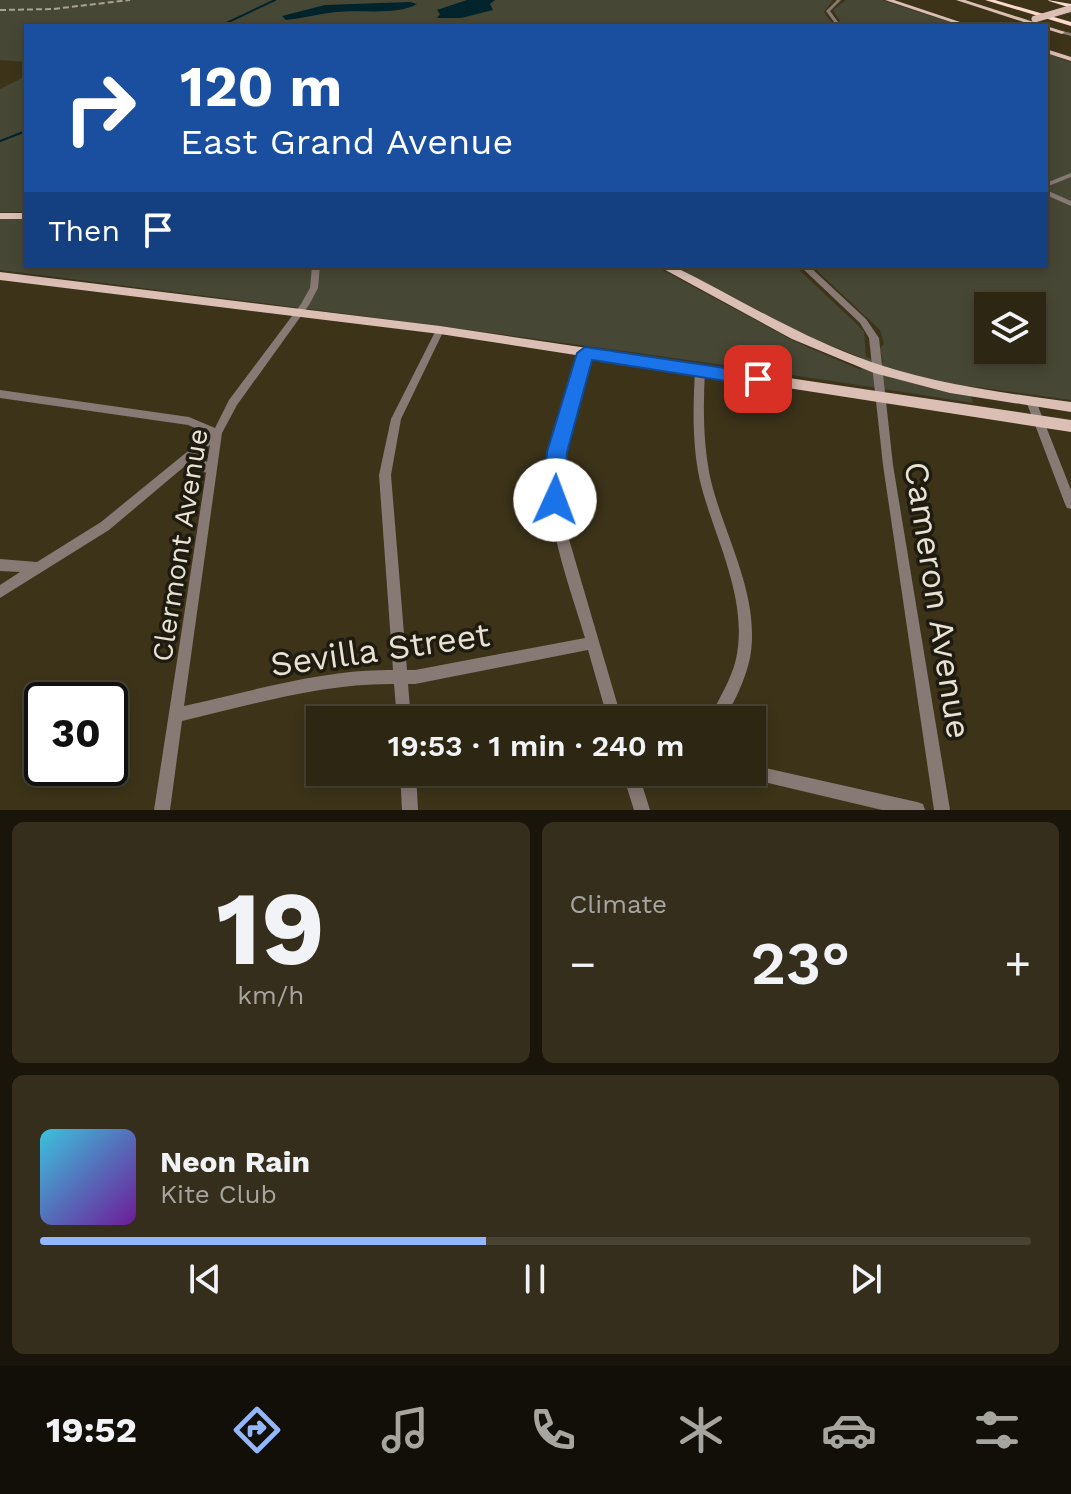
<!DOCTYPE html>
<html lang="en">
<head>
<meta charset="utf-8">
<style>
	:root { --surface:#2d2613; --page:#352e1c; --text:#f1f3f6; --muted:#a7a5a0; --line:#484333; --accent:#92b7fd }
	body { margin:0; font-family:"Work Sans",sans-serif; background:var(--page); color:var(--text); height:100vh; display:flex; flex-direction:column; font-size:30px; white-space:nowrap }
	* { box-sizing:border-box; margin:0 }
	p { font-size:26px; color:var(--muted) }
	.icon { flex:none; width:44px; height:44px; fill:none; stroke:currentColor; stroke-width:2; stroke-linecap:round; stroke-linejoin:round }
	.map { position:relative; height:810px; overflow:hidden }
	.details { display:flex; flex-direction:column; gap:12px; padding:12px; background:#19150a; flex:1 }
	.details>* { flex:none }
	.top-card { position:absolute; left:24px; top:24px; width:1024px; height:244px; border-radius:0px; box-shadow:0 4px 12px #0003,0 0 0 2px var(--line); background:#1a4fa0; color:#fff; overflow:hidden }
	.buttons { position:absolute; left:974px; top:292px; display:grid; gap:16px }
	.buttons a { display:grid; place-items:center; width:72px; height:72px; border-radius:0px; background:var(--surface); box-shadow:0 4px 12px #0003,0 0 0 2px var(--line); font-size:40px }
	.speed { position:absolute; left:24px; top:682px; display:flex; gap:16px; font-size:40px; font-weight:700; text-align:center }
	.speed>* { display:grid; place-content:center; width:104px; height:104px; border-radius:50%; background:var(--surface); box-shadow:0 4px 12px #0003,0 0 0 2px var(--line); line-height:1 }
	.speed .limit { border:4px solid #111; border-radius:12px; background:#fff; color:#111 }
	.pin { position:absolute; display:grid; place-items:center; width:68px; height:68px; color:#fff; margin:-34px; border-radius:16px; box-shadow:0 4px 12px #0006 }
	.me { position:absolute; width:88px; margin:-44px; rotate:2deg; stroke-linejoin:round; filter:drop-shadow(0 0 6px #0008) }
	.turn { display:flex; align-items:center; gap:28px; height:168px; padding:0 24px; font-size:36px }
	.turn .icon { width:104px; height:104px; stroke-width:2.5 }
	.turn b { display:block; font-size:56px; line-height:68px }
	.then { display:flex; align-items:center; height:76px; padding:0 24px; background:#0003; gap:16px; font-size:30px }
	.big { font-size:60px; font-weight:600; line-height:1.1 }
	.details .widget { flex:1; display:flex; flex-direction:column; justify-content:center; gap:12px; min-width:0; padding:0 28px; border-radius:12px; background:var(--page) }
	.details .dial { align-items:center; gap:0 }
	.dial b { font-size:104px; line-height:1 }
	.song { display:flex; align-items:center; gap:24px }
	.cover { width:96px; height:96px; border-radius:12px; background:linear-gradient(135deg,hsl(190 70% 55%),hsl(280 70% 35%)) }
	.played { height:8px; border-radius:4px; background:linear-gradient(90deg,var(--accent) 45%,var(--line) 45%) }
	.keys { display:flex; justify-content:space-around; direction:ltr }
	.heat { display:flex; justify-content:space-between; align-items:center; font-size:44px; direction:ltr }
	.details .tiles { flex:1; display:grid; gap:12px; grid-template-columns:1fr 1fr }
	.widget:last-child { grid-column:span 2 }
	.trip { position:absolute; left:306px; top:706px; width:460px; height:80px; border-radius:0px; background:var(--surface); box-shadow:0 4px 12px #0003,0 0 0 2px var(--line); font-weight:600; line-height:80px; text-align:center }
	.tabs { display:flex; height:128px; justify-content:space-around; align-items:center; background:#120f08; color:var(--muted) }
	.tabs .icon { width:56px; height:56px }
	.tabs .active { color:var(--accent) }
	.tabs b { font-size:36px; color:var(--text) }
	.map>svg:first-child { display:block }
	.green { fill:#464734; fill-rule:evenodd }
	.water { fill:#00232c }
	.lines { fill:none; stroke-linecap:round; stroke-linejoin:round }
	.stream { stroke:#00232c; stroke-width:2 }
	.minor { fill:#877974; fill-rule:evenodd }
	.major { fill:#dbbeb4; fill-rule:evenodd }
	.highway { fill:#fcd9cd; fill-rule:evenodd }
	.rail { stroke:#aaa390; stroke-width:2; stroke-dasharray:6 3; stroke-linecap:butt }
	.major-bridge { stroke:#dbbeb4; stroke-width:7 }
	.route { fill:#1a73e8; stroke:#114b97; stroke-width:2 }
	.labels { text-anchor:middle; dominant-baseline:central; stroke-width:7; stroke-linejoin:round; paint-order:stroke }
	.street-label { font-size:28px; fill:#e8e2d3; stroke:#1f1b10 }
	.near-street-label { font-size:34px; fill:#e8e2d3; stroke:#1f1b10 }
</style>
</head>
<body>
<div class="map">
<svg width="1071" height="810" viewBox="0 0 1071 810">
	<rect width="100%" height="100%" fill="#3c3319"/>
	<path class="green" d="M0,0H833L824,12L834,26H26V62L0,60Z
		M846,0H882L962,26H843L833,10Z
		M1046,53L1071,62V400L968,386L973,403C650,351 325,311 0,270V219L26,218V266H655L794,341L861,370L862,358L809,337L674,266H795L864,331L866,357L883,363L880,348L884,344L880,330L812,266H1046ZM988,306H1032V350H988Z
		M26,76V212H0V89Z"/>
	<path class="water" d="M467,0H495L490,4L493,10L461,18H437L440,14L437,10Z
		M410,2L417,4C396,16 360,9 336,12C319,14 303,18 286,20L282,16L325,5Z"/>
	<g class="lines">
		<path class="stream" d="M220,26L275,0
			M0,141L26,131"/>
		<path class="minor" d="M837,0H841L830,11L841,26H837L826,11Z
			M1062,31L1071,33V36L1060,33Z
			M1071,173V177L1046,187V183Z
			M1046,190L1071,201V206L1046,195Z
			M312,266H320L318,288L309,305L237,405L222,433L184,706C253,691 323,669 393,670L379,475L391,419L436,330L440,327L444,330L401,419L391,475L407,670H415L585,638C573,597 554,547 551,505C548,453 566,403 580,353L585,350L590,353C580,388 568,423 564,459C561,482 563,506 566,529L622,720H608L588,650L415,684H408L411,720H397L394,684C323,683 251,705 182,721L170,810H154L206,473L196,466H185L109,530L0,598V585L20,572L0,571V559L37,562L101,522L209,434L188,425L0,398V390L189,417L215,428L229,400L301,304L310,288ZM210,445L207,462L202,458L196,457Z
			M800,266H809L866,319L879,338L893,465L950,810H934L883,465L869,338L860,323Z
			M700,368L705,371C703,407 703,445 711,481C725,538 761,597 750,658C745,681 735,700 724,720H709C718,699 731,681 736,659C749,598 714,538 700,481C692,445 693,407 695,371Z
			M1031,397L1036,401L1071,490V509L1067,508L1065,504L1026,401Z
			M752,765L917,802L923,804L925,810H882L743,777L740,772H752Z
			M400,772H416L418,810H402Z
			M622,772H638L650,810H634Z"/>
		<path class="major" d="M885,0H894L972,26H963Z
			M956,0H965L1065,32L1062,34L1046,29V26H1036Z
			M1046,49L1071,57V61L1046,53Z
			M0,213H26V219H0Z
			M658,266H673C734,296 792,332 855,356C924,383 998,392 1071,402V412L950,393L874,373L792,339Z
			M0,272L440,326L1071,420V432L440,334L0,280Z"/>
		<path class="highway" d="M985,0H995L1071,22V26Z
			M1048,0L1071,4V8L1049,1Z"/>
		<path class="rail" d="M0,10L53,9L130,0"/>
		<path class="major-bridge" d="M1035,19L1069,9"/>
	</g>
	<path class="route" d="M585,347L758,373L767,379L758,386L592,360L567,452L565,500L562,506L555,509L547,506L544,500L547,452L577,353Z"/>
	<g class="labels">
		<g class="street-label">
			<text transform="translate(180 545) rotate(-81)">Clermont Avenue</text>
		</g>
		<g class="near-street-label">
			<text transform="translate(938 600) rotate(81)">Cameron Avenue</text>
			<text transform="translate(380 649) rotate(-8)">Sevilla Street</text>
		</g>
	</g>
</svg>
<div class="buttons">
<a><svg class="icon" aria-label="layers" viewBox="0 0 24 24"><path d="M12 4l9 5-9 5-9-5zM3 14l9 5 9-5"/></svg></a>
</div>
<div class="speed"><div class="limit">30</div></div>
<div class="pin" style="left:758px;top:379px;background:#d93025"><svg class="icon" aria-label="arrive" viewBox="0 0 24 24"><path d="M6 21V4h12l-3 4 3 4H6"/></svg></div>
<svg class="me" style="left:555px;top:500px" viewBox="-20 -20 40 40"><circle r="19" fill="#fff"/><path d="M0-13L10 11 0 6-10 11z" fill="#1a73e8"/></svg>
<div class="trip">19:53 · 1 min · 240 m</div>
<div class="top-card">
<div class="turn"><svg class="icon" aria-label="right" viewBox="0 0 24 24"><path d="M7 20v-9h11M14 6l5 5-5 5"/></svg><div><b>120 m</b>East Grand Avenue</div></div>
<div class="then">Then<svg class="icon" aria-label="arrive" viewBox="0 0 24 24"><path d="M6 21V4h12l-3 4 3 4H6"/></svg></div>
</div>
</div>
<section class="details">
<div class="tiles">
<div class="widget dial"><b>19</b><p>km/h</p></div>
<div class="widget"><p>Climate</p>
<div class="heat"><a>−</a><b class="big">23°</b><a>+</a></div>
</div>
<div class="widget">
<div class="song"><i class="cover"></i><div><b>Neon Rain</b><p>Kite Club</p></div></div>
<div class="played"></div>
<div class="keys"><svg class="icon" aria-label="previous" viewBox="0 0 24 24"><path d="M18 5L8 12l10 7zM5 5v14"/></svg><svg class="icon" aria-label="pause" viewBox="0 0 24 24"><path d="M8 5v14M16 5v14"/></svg><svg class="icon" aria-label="next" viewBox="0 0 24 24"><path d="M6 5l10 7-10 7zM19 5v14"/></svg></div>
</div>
</div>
</section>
<nav class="tabs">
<b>19:52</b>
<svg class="icon active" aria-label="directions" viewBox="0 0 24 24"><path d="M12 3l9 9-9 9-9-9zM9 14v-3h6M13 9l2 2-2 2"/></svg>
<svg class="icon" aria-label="music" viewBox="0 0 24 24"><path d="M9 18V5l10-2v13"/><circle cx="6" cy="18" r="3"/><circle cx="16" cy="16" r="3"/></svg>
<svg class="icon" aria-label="phone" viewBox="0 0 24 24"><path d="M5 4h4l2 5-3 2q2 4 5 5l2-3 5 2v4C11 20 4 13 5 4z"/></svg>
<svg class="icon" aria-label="climate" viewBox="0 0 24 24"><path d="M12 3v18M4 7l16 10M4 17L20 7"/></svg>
<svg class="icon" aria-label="car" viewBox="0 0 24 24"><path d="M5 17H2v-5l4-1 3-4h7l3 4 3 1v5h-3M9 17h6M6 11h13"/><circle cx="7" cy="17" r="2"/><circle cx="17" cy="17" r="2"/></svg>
<svg class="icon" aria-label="filters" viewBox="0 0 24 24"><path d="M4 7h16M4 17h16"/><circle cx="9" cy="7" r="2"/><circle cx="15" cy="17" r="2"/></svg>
</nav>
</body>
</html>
